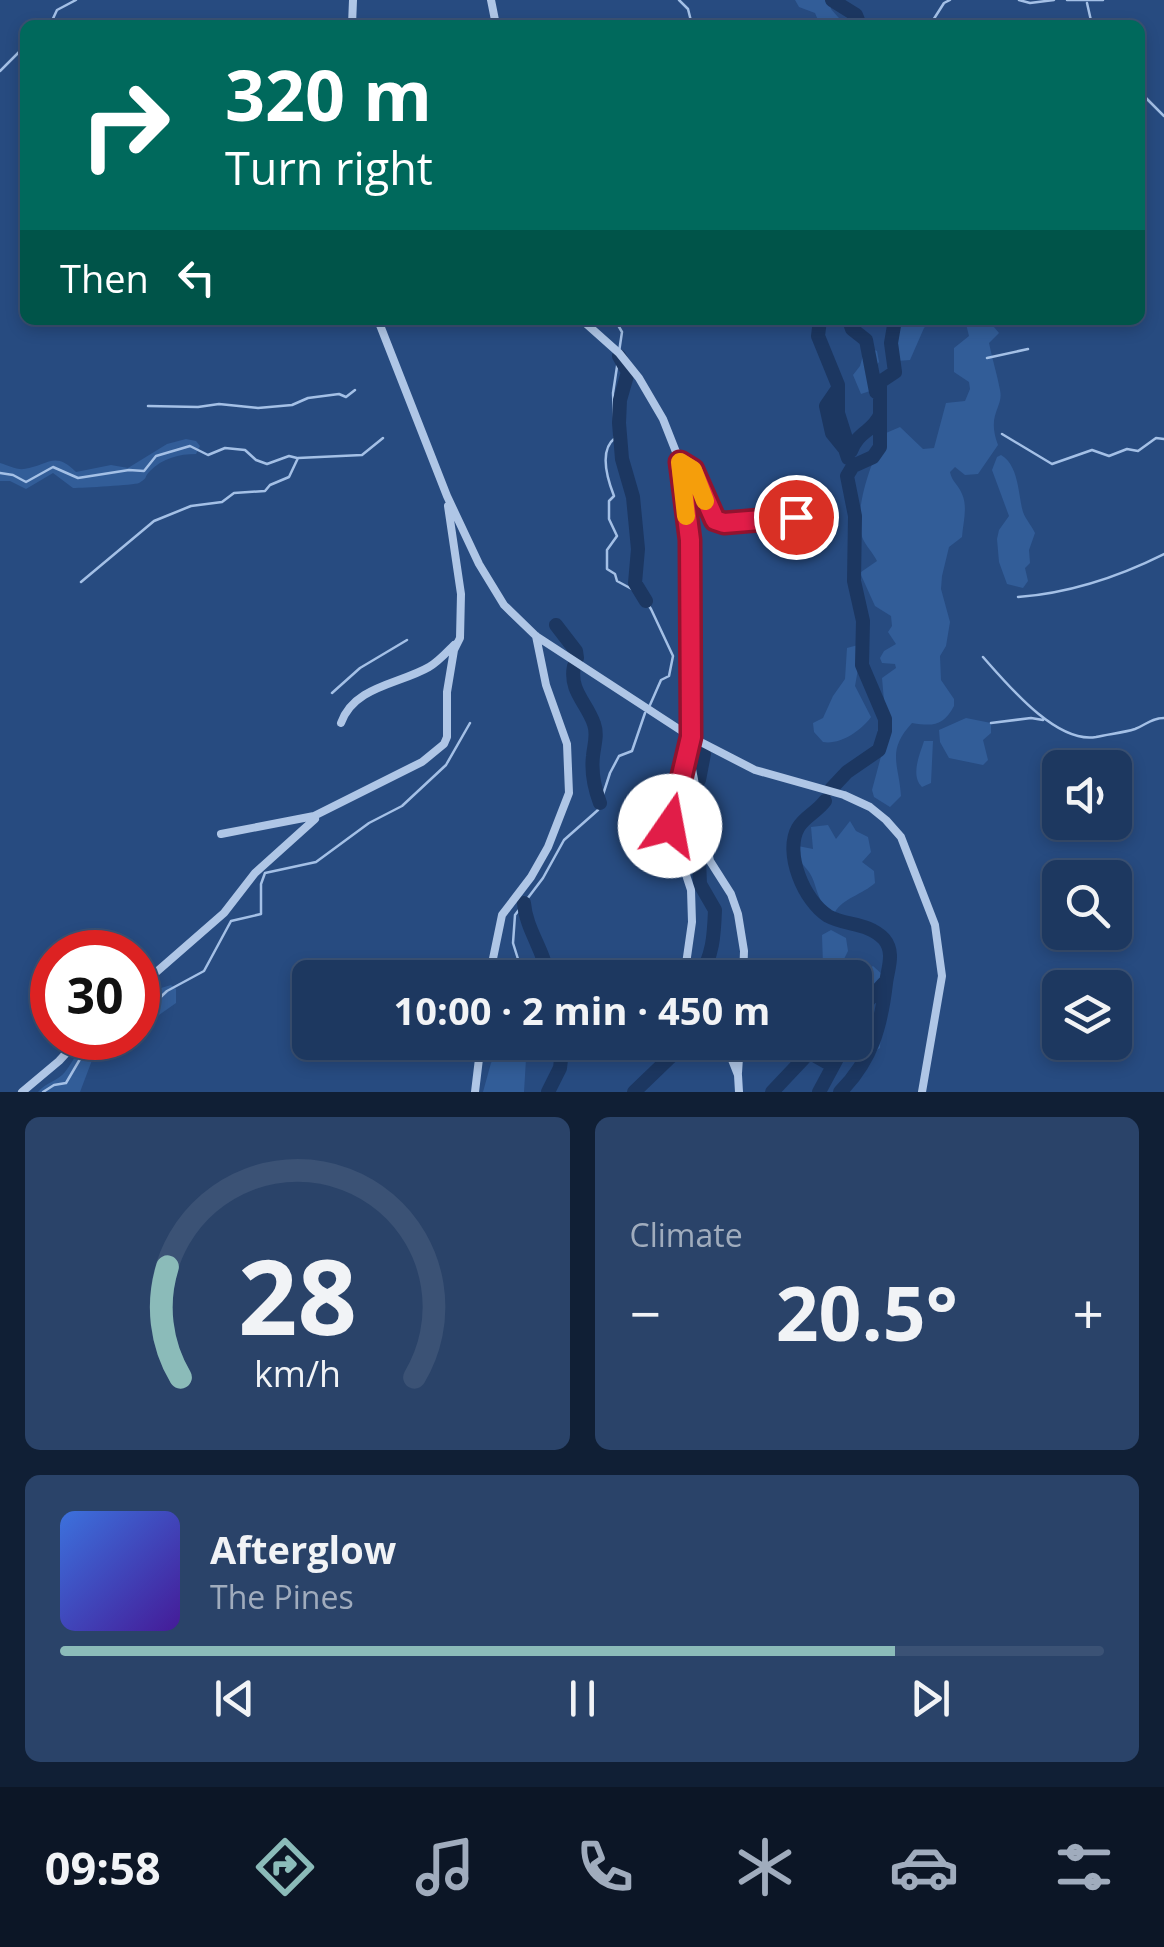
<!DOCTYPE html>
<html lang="en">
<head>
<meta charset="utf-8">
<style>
	:root { --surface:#1d3860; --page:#2a4369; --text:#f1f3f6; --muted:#a0acbd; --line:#3b5275; --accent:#8bbbb9 }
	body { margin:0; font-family:"Open Sans",sans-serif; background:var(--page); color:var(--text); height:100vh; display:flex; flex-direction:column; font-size:38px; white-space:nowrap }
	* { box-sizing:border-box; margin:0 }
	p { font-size:32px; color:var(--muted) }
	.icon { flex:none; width:55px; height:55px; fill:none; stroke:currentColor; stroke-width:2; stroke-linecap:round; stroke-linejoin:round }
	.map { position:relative; height:1092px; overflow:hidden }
	.side { display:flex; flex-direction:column; gap:25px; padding:25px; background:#101f35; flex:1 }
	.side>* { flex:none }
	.hud { position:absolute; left:20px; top:20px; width:1125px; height:305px; border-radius:15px; box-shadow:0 5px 15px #0003,0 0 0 2px var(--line); background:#00695c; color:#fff; overflow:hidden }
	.fabs { position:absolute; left:1042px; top:750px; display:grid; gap:20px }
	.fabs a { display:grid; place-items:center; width:90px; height:90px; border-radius:15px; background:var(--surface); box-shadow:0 5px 15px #0003,0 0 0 2px var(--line); font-size:50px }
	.speed { position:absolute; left:30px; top:930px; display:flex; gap:20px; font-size:50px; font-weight:700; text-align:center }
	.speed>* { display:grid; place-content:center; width:130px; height:130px; border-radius:50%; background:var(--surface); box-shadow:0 5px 15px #0003,0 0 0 2px var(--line); line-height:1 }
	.speed .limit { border:15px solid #d22; background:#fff; color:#111 }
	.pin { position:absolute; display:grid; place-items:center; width:85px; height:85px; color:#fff; margin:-42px; border:5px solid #fff; border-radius:50%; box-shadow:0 2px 10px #0007 }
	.me { position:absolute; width:110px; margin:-55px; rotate:12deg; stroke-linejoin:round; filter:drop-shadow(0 0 8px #0008) }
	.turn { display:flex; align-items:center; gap:35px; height:210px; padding:0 40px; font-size:45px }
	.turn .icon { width:130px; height:130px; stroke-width:2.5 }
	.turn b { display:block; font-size:70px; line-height:85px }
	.then { display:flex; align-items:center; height:95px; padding:0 40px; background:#0003; gap:20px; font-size:38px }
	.big { font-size:75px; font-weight:700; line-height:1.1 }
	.side .widget { flex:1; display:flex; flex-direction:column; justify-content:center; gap:15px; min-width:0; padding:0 35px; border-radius:15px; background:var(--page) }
	.side .dial { align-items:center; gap:0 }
	.dial svg { height:260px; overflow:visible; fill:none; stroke:var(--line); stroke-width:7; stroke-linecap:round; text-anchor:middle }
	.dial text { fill:var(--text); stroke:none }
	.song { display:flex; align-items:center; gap:30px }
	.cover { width:120px; height:120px; border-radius:15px; background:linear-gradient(135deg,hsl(220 70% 55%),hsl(260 70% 35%)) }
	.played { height:10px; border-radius:5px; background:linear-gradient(90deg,var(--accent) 80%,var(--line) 80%) }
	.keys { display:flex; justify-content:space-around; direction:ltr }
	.heat { display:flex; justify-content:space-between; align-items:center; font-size:55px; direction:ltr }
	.side .tiles { flex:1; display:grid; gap:25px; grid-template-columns:1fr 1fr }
	.widget:last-child { grid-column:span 2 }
	.trip { position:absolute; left:292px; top:960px; width:580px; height:100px; border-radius:15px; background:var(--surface); box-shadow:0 5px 15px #0003,0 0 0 2px var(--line); font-weight:700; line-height:100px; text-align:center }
	.tabs { display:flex; height:160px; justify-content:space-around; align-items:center; background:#0c1626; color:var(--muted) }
	.tabs .icon { width:70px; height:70px }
	.tabs .active { color:var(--accent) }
	.tabs b { font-size:45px; color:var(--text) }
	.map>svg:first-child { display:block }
	.green { fill:#325d98 }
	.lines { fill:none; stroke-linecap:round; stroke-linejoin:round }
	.stream { stroke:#a4c0e6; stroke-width:2.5 }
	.river { stroke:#1c3761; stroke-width:14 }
	.minor { stroke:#afc6e6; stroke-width:8 }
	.route-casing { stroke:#92132f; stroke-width:25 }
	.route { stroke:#e11d48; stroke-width:18 }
	.slow { stroke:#f59e0b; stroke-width:18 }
</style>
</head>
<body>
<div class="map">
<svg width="1164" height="1092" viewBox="0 0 1164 1092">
	<rect width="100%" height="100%" fill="#274b80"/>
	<path class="green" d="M795,0H830L831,9L845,25H820L815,13L799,7Z
		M897,320H931L924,328L910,360L896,361L893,358Z
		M965,320H977L983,327H994L999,333L989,343C992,358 997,374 1000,390C1004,408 986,413 998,445L978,474L965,475L955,467L950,472C952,482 958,484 962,494C968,507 963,523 962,537L949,547L942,576L941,589L950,622L946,646L940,656L941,680L954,699V706C943,727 932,726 912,723C886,751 899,764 901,796L890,807L874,797L872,790L887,734L882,678L896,668L895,664L882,663L880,658L884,651L896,644L888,632L892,626L891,616L875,606L861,575V572L877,561C873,552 863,544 861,533C855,504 873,457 886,433L900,427L923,449L934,448L946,403L965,401L970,389L969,382L954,372V348L969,336Z
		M872,349L877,351L879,362L872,370L870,391L861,394L853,375L860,366L864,352Z
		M186,439L196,441L200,446L196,454C179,454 163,458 150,471C143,478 149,477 139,483C134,485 83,488 73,488L53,473L26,489L10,481H0V463C7,465 17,470 24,469C48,466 54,450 76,472L111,465L128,468L167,444Z
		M1001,455C1019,465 1018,495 1023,512C1026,520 1032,526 1035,533L1029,550L1030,563L1025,568L1028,581L1023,588L1007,584L999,562L997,539L999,530L1009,516L992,470L997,457Z
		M858,645L860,658L855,686L871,717C861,731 840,745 823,742L814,732L813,723L823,718L833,696L845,679L847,648Z
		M966,718L991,723V733L983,740L988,760L983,765L949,758L940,742L939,730Z
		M924,741H933L931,783L922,787C910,775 920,754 924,741Z
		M850,821L856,831L868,837L871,852L862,862L874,871L875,883C863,894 842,899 835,912L830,911C815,899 818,885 809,872C802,862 797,862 794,850L798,846L813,849L811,827L828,825L836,839Z
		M831,930L846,938L848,951L844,959L853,970L849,976L832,975L823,965L822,935Z
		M873,966L884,976C874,999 875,1006 855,1023V978Z
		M171,985L176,989V1003L149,1022L138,1025V1007L161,988Z
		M874,1025L881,1028L880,1048L864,1058L857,1055L848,1043L855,1042V1036Z
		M91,1038H115L94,1055L80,1092H38C46,1082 58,1081 65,1072C75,1059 78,1048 91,1038Z
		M503,1043H517L526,1059L524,1092H483L491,1063Z"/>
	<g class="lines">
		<path class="stream" d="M679,0L688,9L692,25
			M1019,0L1030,3L1054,0
			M1067,0H1103
			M1087,3L1092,25
			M50,25L57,10L76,0
			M930,25L944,3L950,0
			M0,71L25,46
			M1140,86L1146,98L1164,116
			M615,320L622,332L619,352
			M987,358L1028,349
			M618,360L613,393L615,438C599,450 607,478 614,496L609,501V519L617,536L607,550V569L615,574L617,581L641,594L651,609L673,656L669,676L661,680L650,705
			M148,406L198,407L219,404L258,408L292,405L308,398L339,394L346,397L355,390
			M1002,434L1052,464L1092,450L1109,456L1127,449L1138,451L1156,438L1164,439
			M0,473L13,475L26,482L53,467L78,478L129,470L144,471L156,456L190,446L208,455L225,448L245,450L256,460L267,464L289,456L297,458
			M81,582L154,521L191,506L222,502L234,493L265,491L270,485L289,477L298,458L362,455L383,438
			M1018,597C1069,593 1118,577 1164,554
			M983,657C1007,684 1056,744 1096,737C1108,734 1123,733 1135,729C1146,725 1151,718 1164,718
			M332,693L360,668L407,640
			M991,723L1031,718L1043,720
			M527,978V969L518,959L513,943L515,915L543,878L564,840L598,810L610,773L619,756L632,751L645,713
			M138,1013L147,1010L167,991L204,971L231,921L261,914V884L265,873L316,862L369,823L402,806L446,765L470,723
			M43,1092L54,1085L66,1083L83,1054L102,1038"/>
		<path class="river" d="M832,0L856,15L860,25
			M820,320L818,336L838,385V413L850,451
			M849,320L852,329L866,340L876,392
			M619,356L628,372L620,400L619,423L622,459L633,497L638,549L635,583L646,601
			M837,390L826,406L832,433L845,449L848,458
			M851,451C858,431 873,432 880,415
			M556,625L576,651L577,658
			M574,666C569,691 587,703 594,724C598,735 594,745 593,756C591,773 594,787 600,803
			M699,780L704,754
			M695,787L686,806L680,811C684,832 683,845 699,860L700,884L715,910C714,936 713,955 699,978
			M831,789L847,772L879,750L885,731V719L862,665L863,621L854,581L855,516L847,476L853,466L873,457L880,447V382L895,372L891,343L895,320
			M825,801C817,812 804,817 798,828C784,853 804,901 828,916C846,926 868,922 884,939C895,952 888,968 886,983C881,1026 872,1060 840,1092
			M524,903C526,930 545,951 548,978
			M855,1015L886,981
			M548,1092L560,1068L563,1042
			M634,1092L686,1042
			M772,1092L806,1056L812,1054L826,1062L835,1059L843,1042
			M819,1092L840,1053"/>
		<path class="minor" d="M491,0L496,25
			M352,25L353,0
			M378,320L447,496L479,564L504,605L536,636L691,737L670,826L691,890L692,922L684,978
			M582,320L619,353L639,378L663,419L680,462L690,540L691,737L755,770L844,795L870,807L886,820L901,837L935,925L942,976L922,1092
			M680,462L693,470L715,519L724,523L796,517L833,525
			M341,723C354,686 400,684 429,667C438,662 446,653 454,645
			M689,754L710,861L731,894L738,914L744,951L743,978
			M221,834L314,816L422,762L444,744L447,737V692L454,650L460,638L461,594L448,506
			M489,978L502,915L531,877L548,847L569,793L567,744L546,685L536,636
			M138,988L224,913L255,873L315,819
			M725,1042L738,1075L739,1092
			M738,1073L740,1042
			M22,1092L59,1061L80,1038
			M475,1092L481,1042"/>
	</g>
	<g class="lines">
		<g class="route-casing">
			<path id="route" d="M670,826L691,737L690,540L680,462L693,470L715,520L724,523L796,517"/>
		</g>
		<use href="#route" class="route"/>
		<path class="slow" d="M686,516L680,462L693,470L705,501"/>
	</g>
</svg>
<div class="fabs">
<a><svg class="icon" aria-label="sound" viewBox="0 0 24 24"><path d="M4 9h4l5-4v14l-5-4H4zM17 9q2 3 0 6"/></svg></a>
<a><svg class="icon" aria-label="search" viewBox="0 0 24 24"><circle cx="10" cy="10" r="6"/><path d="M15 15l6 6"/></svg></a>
<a><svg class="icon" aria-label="layers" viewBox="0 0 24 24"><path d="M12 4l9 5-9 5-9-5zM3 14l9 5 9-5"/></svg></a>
</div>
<div class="speed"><div class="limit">30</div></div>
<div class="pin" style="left:796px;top:517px;background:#d93025"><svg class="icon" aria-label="arrive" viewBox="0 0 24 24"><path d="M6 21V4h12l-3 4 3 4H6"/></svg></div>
<svg class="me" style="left:670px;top:826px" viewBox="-20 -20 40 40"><circle r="19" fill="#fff"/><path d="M0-13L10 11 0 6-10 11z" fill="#e11d48"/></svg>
<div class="trip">10:00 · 2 min · 450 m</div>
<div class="hud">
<div class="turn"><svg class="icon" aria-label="right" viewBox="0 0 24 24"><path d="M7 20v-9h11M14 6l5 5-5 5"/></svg><div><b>320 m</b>Turn right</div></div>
<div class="then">Then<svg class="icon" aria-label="left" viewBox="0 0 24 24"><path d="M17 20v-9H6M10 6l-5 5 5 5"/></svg></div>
</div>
</div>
<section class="side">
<div class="tiles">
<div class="widget dial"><svg viewBox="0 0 100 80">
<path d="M14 69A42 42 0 1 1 86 69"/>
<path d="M14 69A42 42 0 0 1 10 35" stroke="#8bbbb9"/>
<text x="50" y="56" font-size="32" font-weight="700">28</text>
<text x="50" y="72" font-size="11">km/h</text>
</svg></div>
<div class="widget"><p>Climate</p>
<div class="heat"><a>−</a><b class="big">20.5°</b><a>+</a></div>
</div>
<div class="widget">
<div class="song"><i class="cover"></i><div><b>Afterglow</b><p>The Pines</p></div></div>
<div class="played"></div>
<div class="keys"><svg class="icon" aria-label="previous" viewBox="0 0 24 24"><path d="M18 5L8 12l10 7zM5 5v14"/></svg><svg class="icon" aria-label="pause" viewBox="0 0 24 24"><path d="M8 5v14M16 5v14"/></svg><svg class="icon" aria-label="next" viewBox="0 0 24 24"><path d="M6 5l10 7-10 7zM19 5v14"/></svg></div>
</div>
</div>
</section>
<nav class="tabs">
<b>09:58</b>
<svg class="icon active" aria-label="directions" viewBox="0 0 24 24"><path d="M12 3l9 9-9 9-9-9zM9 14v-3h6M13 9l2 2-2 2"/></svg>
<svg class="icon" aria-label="music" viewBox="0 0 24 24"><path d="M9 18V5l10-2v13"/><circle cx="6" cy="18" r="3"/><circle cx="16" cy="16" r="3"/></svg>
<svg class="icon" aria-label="phone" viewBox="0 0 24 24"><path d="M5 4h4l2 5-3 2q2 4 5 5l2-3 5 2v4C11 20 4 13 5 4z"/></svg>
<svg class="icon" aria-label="climate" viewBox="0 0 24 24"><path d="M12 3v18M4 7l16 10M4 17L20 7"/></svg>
<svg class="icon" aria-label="car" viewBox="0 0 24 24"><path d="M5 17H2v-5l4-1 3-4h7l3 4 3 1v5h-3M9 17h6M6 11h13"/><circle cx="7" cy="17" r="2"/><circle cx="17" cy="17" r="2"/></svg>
<svg class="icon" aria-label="filters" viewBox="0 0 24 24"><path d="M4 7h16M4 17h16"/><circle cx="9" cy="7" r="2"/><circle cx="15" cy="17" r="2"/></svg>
</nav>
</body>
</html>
